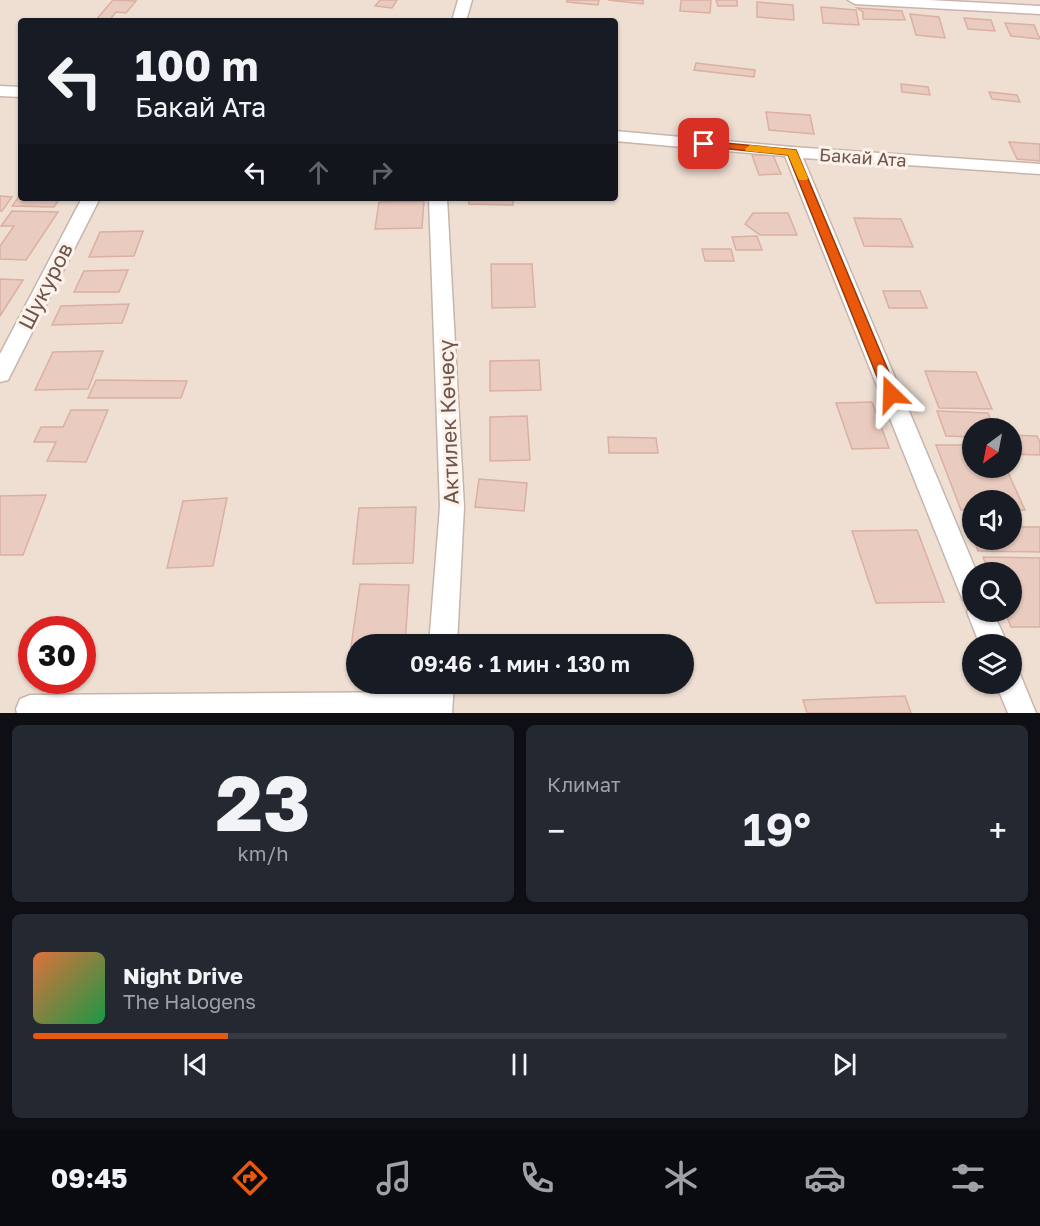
<!DOCTYPE html>
<html lang="ru">
<head>
<meta charset="utf-8">
<style>
	:root { --surface:#171b24; --page:#242831; --text:#f1f3f6; --muted:#9ea1a6; --line:#363941; --accent:#ea580c }
	body { margin:0; font-family:"Golos Text",sans-serif; background:var(--page); color:var(--text); height:100vh; display:flex; flex-direction:column; font-size:22px; white-space:nowrap }
	* { box-sizing:border-box; margin:0 }
	p { font-size:20px; color:var(--muted) }
	.icon { flex:none; width:33px; height:33px; fill:none; stroke:currentColor; stroke-width:2; stroke-linecap:round; stroke-linejoin:round }
	.map { position:relative; height:713px; overflow:hidden }
	.details { display:flex; flex-direction:column; gap:12px; padding:12px; background:#0d0f14; flex:1 }
	.details>* { flex:none }
	.banner { position:absolute; left:18px; top:18px; width:600px; height:183px; border-radius:6px; box-shadow:0 2px 4px #0004; background:#171b24; color:var(--text); overflow:hidden }
	.needle { width:39px; rotate:212deg }
	.controls { position:absolute; left:962px; top:418px; display:grid; gap:12px }
	.controls a { display:grid; place-items:center; width:60px; height:60px; border-radius:50%; background:var(--surface); box-shadow:0 2px 4px #0004; font-size:30px }
	.speed { position:absolute; left:18px; top:616px; display:flex; gap:12px; font-size:30px; font-weight:700; text-align:center }
	.speed>* { display:grid; place-content:center; width:78px; height:78px; border-radius:50%; background:var(--surface); box-shadow:0 2px 4px #0004; line-height:1 }
	.speed .limit { border:9px solid #d22; background:#fff; color:#111 }
	.pin { position:absolute; display:grid; place-items:center; width:51px; height:51px; color:#fff; margin:-26px; border-radius:12px; box-shadow:0 3px 9px #0006 }
	.me { position:absolute; width:66px; margin:-33px; rotate:338deg; stroke-linejoin:round; filter:drop-shadow(0 0 4px #0008) }
	.turn { display:flex; align-items:center; gap:21px; height:126px; padding:0 18px; font-size:27px }
	.turn .icon { width:78px; height:78px; stroke-width:2.5 }
	.turn b { display:block; font-size:42px; line-height:51px }
	.lanes { display:flex; align-items:center; height:57px; padding:0 18px; background:#0003; justify-content:center; gap:30px; direction:ltr }
	.lanes .off { opacity:.35 }
	.big { font-size:45px; font-weight:600; line-height:1.1 }
	.details .widget { flex:1; display:flex; flex-direction:column; justify-content:center; gap:9px; min-width:0; padding:0 21px; border-radius:9px; background:var(--page) }
	.details .dial { align-items:center; gap:0 }
	.dial b { font-size:78px; line-height:1 }
	.song { display:flex; align-items:center; gap:18px }
	.cover { width:72px; height:72px; border-radius:9px; background:linear-gradient(135deg,hsl(20 70% 55%),hsl(140 70% 35%)) }
	.played { height:6px; border-radius:3px; background:linear-gradient(90deg,var(--accent) 20%,var(--line) 20%) }
	.keys { display:flex; justify-content:space-around; direction:ltr }
	.heat { display:flex; justify-content:space-between; align-items:center; font-size:33px; direction:ltr }
	.details .tiles { flex:1; display:grid; gap:12px; grid-template-columns:1fr 1fr }
	.widget:last-child { grid-column:span 2 }
	.trip { position:absolute; left:346px; top:634px; width:348px; height:60px; border-radius:30px; background:var(--surface); box-shadow:0 2px 4px #0004; font-weight:600; line-height:60px; text-align:center }
	.menu { display:flex; height:96px; justify-content:space-around; align-items:center; background:#090b0e; color:var(--muted) }
	.menu .icon { width:42px; height:42px }
	.menu .selected { color:var(--accent) }
	.menu b { font-size:27px; color:var(--text) }
	.map>svg:first-child { display:block }
	.residential { fill:#efdfd3; fill-rule:evenodd }
	.building { fill:#eacbbf; stroke:#dab0a2; stroke-width:1.5 }
	.lines { fill:none; stroke-linecap:round; stroke-linejoin:round }
	.street-casing { stroke:#c7b5ac; stroke-width:3 }
	.street { fill:#fff; fill-rule:evenodd }
	.route { fill:#ea580c; stroke:#983908; stroke-width:1.5 }
	.slow { fill:#f59e0b }
	.labels { text-anchor:middle; dominant-baseline:central; stroke-width:6; stroke-linejoin:round; paint-order:stroke }
	.far-street-label { font-size:18px; fill:#6d544d; stroke:#fcf2e9 }
	.street-label { font-size:21px; fill:#6d544d; stroke:#fcf2e9 }
</style>
</head>
<body>
<div class="map">
<svg width="1040" height="713" viewBox="0 0 1040 713">
	<rect width="100%" height="100%" fill="#f8eee3"/>
	<path class="residential" d="M0,0H1040V713H0ZM21,21H615V198H21ZM972,429H1011V468H972ZM972,501H1011V540H972ZM972,573H1011V612H972ZM32,630H82V681H32ZM357,645H684V684H357ZM972,645H1011V684H972Z"/>
	<path class="building" d="M113,0L136,1L126,13L116,12L109,21H95Z
		M380,0H397L392,8L375,6Z
		M567,0H599L598,5L567,2Z
		M608,0H643V4Z
		M681,0H711L710,13L680,11Z
		M716,0H737V6H718Z
		M757,2L793,5L794,20L757,17Z
		M821,7L856,10L859,25L823,23Z
		M857,8L902,11L905,20L863,19V12Z
		M910,14L939,17L945,38L916,35Z
		M964,18L991,20L995,31L968,29Z
		M1005,23L1034,25L1040,39L1011,36Z
		M696,63L755,70L754,77L694,70Z
		M901,84L928,87L930,95L902,92Z
		M989,92L1017,95L1020,102L992,99Z
		M766,112L810,115L814,134L769,130Z
		M1009,142L1040,144V161L1017,159Z
		M752,155H773L781,174L759,175Z
		M21,194V198H60L54,207L12,206Z
		M0,196L12,197L2,211H0Z
		M469,198H513V205L469,204Z
		M424,201L422,228L375,229L379,202Z
		M12,211L58,212L26,260L0,259V246L14,226H1Z
		M753,213H788L797,235H760L745,224Z
		M854,218L901,219L913,247L864,246Z
		M143,231L134,256L89,257L100,232Z
		M757,236L762,250H736L732,237Z
		M702,249H731L734,261H705Z
		M491,264H532L535,307L492,308Z
		M128,270L119,292H74L84,271Z
		M0,279L23,280L0,316Z
		M883,291H920L927,308H889Z
		M129,304L122,323L52,325L61,306Z
		M103,351L88,389L35,390L53,352Z
		M539,360L541,390L490,391V361Z
		M925,371L976,372L992,409L939,408Z
		M96,380L187,381L181,398H88Z
		M872,402L889,448L852,449L836,403Z
		M71,410H108L86,462L47,461L56,442H34L41,427H63Z
		M937,411L988,413L995,429H972V437L946,436Z
		M527,416L530,460L490,461V417Z
		M1011,435L1037,436L1040,442V455L1011,454Z
		M608,437L656,438L658,453H609Z
		M936,445H972V468H1006L1025,510H1011V501H972V510H961Z
		M479,479L527,483L524,511L475,507Z
		M46,495L23,555H0V496Z
		M227,498L213,566L167,568L183,501Z
		M416,507L413,563L353,564L359,508Z
		M1011,527H1040V552L978,551L974,540H1011Z
		M917,530L944,602L876,603L852,531Z
		M983,557L1040,558V627H1011L1005,612H1011V573H989Z
		M360,584L409,585L405,645L351,647Z
		M905,696L911,713H807L803,700Z"/>
	<g class="lines">
		<g class="street-casing">
			<path id="street" d="M458,0H472L466,21H452Z
				M848,0H929L1040,6V14L855,4Z
				M0,86L21,87V97L0,96Z
				M615,131L792,147L1040,164V174L803,158L977,573H972V612H993L1008,645H980L967,612L971,603L963,600L959,591L785,156L615,141Z
				M82,198H100L11,374L8,380L0,382V354Z
				M429,198H447L464,507L457,645H429L440,507Z
				M1011,670L1020,674L1036,713H1008L996,684H1011Z
				M426,684H454L452,713H17L16,709L20,699L30,695L425,692Z"/>
		</g>
		<use href="#street" class="street"/>
	</g>
	<path class="route" d="M704,141L796,150L898,394L896,398L891,399L884,394L788,155L700,146V142Z"/>
	<path class="slow" d="M750,145L796,150L808,178L807,180H799L788,155L746,151L745,149Z"/>
	<g class="labels">
		<g class="far-street-label">
			<text transform="translate(863 157) rotate(4)">Бакай Ата</text>
		</g>
		<g class="street-label">
			<text transform="translate(45 286) rotate(-63)">Шукуров</text>
			<text transform="translate(448 422) rotate(-92)">Актилек Көчөсү</text>
		</g>
	</g>
</svg>
<div class="controls">
<a><svg class="needle" viewBox="-14 -14 28 28"><path d="M0-13l5 13h-10z" fill="#e53935"/><path d="M0 13l5-13h-10z" fill="#9ea1a6"/></svg></a>
<a><svg class="icon" aria-label="sound" viewBox="0 0 24 24"><path d="M4 9h4l5-4v14l-5-4H4zM17 9q2 3 0 6"/></svg></a>
<a><svg class="icon" aria-label="search" viewBox="0 0 24 24"><circle cx="10" cy="10" r="6"/><path d="M15 15l6 6"/></svg></a>
<a><svg class="icon" aria-label="layers" viewBox="0 0 24 24"><path d="M12 4l9 5-9 5-9-5zM3 14l9 5 9-5"/></svg></a>
</div>
<div class="speed"><div class="limit">30</div></div>
<div class="pin" style="left:704px;top:144px;background:#d93025"><svg class="icon" aria-label="arrive" viewBox="0 0 24 24"><path d="M6 21V4h12l-3 4 3 4H6"/></svg></div>
<svg class="me" style="left:891px;top:394px" viewBox="-20 -20 40 40"><path d="M0-17L14 15 0 8-14 15z" fill="#ea580c" stroke="#fff" stroke-width="4"/></svg>
<div class="trip">09:46 · 1 мин · 130 m</div>
<div class="banner">
<div class="turn"><svg class="icon" aria-label="left" viewBox="0 0 24 24"><path d="M17 20v-9H6M10 6l-5 5 5 5"/></svg><div><b>100 m</b>Бакай Ата</div></div>
<div class="lanes"><svg class="icon" aria-label="left" viewBox="0 0 24 24"><path d="M17 20v-9H6M10 6l-5 5 5 5"/></svg><svg class="icon off" aria-label="ahead" viewBox="0 0 24 24"><path d="M12 20V5M6 11l6-6 6 6"/></svg><svg class="icon off" aria-label="right" viewBox="0 0 24 24"><path d="M7 20v-9h11M14 6l5 5-5 5"/></svg></div>
</div>
</div>
<section class="details">
<div class="tiles">
<div class="widget dial"><b>23</b><p>km/h</p></div>
<div class="widget"><p>Климат</p>
<div class="heat"><a>−</a><b class="big">19°</b><a>+</a></div>
</div>
<div class="widget">
<div class="song"><i class="cover"></i><div><b>Night Drive</b><p>The Halogens</p></div></div>
<div class="played"></div>
<div class="keys"><svg class="icon" aria-label="previous" viewBox="0 0 24 24"><path d="M18 5L8 12l10 7zM5 5v14"/></svg><svg class="icon" aria-label="pause" viewBox="0 0 24 24"><path d="M8 5v14M16 5v14"/></svg><svg class="icon" aria-label="next" viewBox="0 0 24 24"><path d="M6 5l10 7-10 7zM19 5v14"/></svg></div>
</div>
</div>
</section>
<nav class="menu">
<b>09:45</b>
<svg class="icon selected" aria-label="directions" viewBox="0 0 24 24"><path d="M12 3l9 9-9 9-9-9zM9 14v-3h6M13 9l2 2-2 2"/></svg>
<svg class="icon" aria-label="music" viewBox="0 0 24 24"><path d="M9 18V5l10-2v13"/><circle cx="6" cy="18" r="3"/><circle cx="16" cy="16" r="3"/></svg>
<svg class="icon" aria-label="phone" viewBox="0 0 24 24"><path d="M5 4h4l2 5-3 2q2 4 5 5l2-3 5 2v4C11 20 4 13 5 4z"/></svg>
<svg class="icon" aria-label="climate" viewBox="0 0 24 24"><path d="M12 3v18M4 7l16 10M4 17L20 7"/></svg>
<svg class="icon" aria-label="car" viewBox="0 0 24 24"><path d="M5 17H2v-5l4-1 3-4h7l3 4 3 1v5h-3M9 17h6M6 11h13"/><circle cx="7" cy="17" r="2"/><circle cx="17" cy="17" r="2"/></svg>
<svg class="icon" aria-label="filters" viewBox="0 0 24 24"><path d="M4 7h16M4 17h16"/><circle cx="9" cy="7" r="2"/><circle cx="15" cy="17" r="2"/></svg>
</nav>
</body>
</html>
